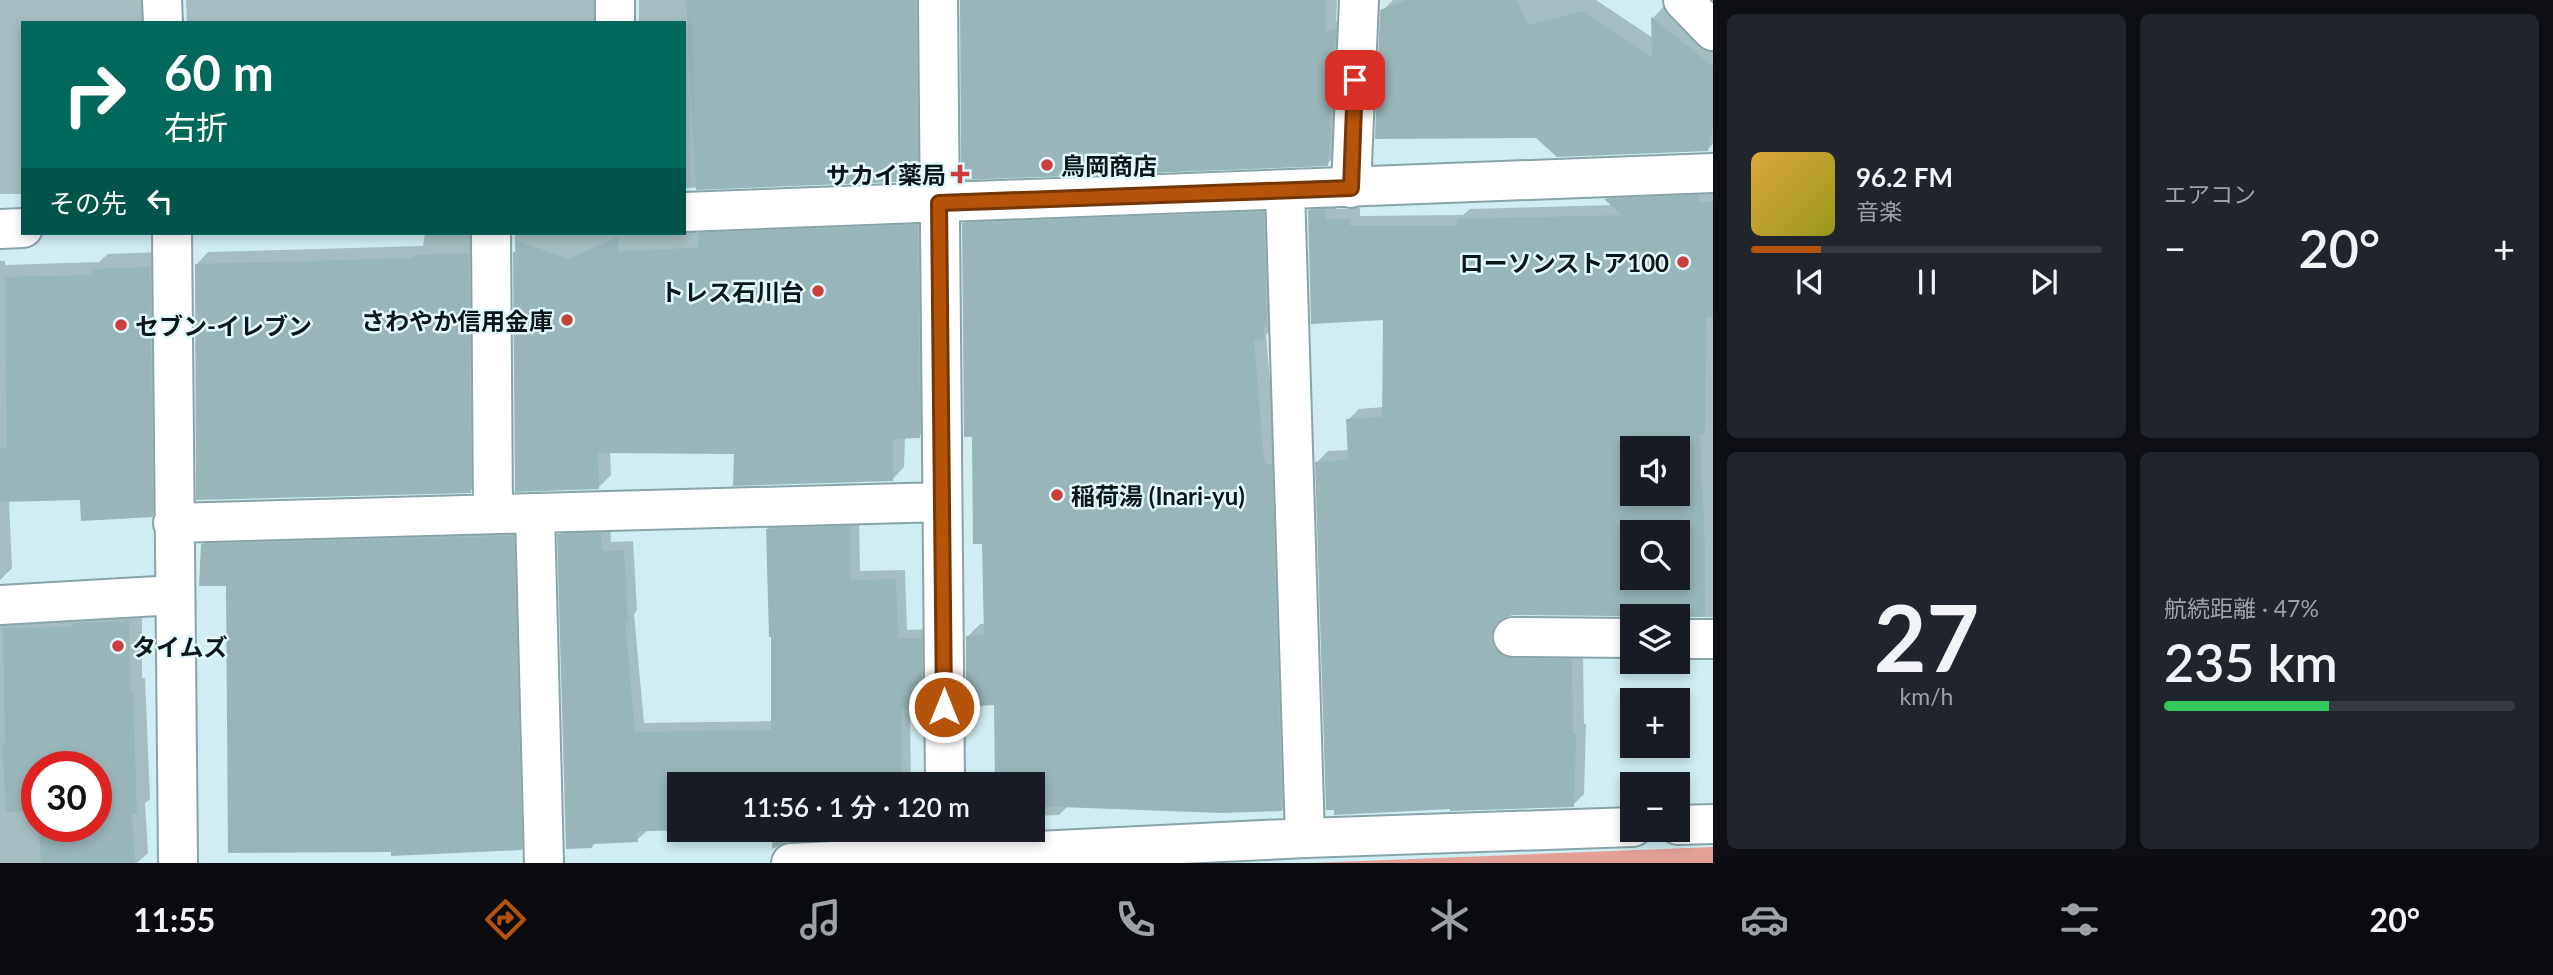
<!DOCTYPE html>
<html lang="ja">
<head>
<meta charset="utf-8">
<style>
	:root { --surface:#171b24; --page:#20242c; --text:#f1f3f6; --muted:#9ea1a6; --line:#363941; --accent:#b45309 }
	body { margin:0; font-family:Lato,"Noto Sans JP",sans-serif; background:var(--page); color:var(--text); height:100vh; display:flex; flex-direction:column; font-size:26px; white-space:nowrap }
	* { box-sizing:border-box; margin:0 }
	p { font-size:23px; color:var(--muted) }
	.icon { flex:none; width:38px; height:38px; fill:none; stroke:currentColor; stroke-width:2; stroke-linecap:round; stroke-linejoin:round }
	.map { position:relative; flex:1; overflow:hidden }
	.side { display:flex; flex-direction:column; gap:14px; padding:14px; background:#0d0f14; width:840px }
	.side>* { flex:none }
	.guide { position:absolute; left:21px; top:21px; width:665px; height:214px; border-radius:0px; box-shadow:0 4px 10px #0003; background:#00695c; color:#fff; overflow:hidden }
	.controls { position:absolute; left:1620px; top:436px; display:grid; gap:14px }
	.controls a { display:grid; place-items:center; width:70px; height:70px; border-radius:0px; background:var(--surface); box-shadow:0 4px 10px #0003; font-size:35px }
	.speed { position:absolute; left:21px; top:751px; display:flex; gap:14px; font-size:35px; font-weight:700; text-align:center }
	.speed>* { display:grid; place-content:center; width:91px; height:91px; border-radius:50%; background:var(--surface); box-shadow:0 4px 10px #0003; line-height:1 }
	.speed .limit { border:10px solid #d22; background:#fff; color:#111 }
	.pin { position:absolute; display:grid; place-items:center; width:60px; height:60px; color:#fff; margin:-30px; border-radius:14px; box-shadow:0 4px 10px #0006 }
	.me { position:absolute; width:77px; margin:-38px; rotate:0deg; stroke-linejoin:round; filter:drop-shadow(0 0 5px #0008) }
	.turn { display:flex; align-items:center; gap:24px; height:147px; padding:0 28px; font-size:32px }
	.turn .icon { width:91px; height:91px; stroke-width:2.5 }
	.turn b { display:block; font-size:49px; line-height:60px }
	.then { display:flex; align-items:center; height:66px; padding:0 28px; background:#0003; gap:14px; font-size:26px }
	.big { font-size:52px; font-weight:600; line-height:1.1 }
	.side .widget { flex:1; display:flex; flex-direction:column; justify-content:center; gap:10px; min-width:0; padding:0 24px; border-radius:10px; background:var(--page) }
	.side .dial { align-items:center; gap:0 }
	.dial b { font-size:91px; line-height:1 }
	.song { display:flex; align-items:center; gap:21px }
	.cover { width:84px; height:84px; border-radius:10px; background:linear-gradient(135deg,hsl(40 70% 55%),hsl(60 70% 35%)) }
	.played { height:7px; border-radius:4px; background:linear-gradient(90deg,var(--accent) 20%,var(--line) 20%) }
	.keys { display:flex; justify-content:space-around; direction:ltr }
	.heat { display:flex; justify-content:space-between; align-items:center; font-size:38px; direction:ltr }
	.charge { height:10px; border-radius:5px; background:linear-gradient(90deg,#34c759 47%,var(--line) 0) }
	.side .tiles { flex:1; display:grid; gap:14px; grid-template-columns:repeat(2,1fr) }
	.trip { position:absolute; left:667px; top:772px; width:378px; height:70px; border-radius:0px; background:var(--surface); box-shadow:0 4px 10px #0003; font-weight:600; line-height:70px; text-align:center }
	.dock { display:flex; height:112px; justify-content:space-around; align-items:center; background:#090b0e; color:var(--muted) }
	.dock .icon { width:49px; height:49px }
	.dock .active { color:var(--accent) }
	.dock b { font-size:32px; color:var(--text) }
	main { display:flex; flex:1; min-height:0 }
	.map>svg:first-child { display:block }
	.water { fill:#e49f96 }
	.shadow { fill:#0003; fill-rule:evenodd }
	.building { fill:#98b5b9; fill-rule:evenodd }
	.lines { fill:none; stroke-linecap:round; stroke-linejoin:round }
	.minor-casing { stroke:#88a4a9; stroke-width:42 }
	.minor { stroke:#fff; stroke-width:38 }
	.route-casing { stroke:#753606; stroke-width:18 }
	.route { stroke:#b45309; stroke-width:12 }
	.poi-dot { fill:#cc3e39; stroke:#e1f9fd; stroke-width:2.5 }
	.labels { text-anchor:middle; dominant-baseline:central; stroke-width:5; stroke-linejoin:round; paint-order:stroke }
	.poi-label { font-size:24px; font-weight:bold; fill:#0b1618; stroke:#e1f9fd; text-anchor:start }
</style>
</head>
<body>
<main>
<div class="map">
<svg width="1713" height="863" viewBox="0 0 1713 863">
	<rect width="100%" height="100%" fill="#cfedf2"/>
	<path class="water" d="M1713,847V863H1310Z"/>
	<path class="shadow" d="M0,0H152L157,23H23V194H0Z
		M186,0H605L609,23H187Z
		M639,0H928L929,167L917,180L684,188V23H639Z
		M962,0H1337L1336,21L1347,17L1340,151L1327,164Z
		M1393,0H1596L1653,38V18L1665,5L1713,43V144L1707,150L1382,11Z
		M1617,189L1713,191V617L1513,613L1504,616L1502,624L1583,649L1584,724H1586L1584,794L1573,805L1317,462L1328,451L1350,450L1348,420L1359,409L1384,407L1385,319L1309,211L1320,200L1337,199L1336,209L1360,208V216L1463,215L1470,209L1613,205L1606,199ZM1633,448H1678V494H1633ZM1633,532H1678V578H1633Z
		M1276,200L1275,326L1266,335L1275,439L1294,797L1282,810L1068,806L1059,815L1032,816V784H997L995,704L967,637L980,624H985L983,542L974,435L964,224L976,212Z
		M930,213L932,424L919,436L905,437L904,467L892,480L736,452L610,451L611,475L598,488L516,490L515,233H684V218Z
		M425,233H481L483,479L470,491L196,265L208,252L423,246Z
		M163,252L165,502L152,516L82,498L9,500L12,568L0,580V261H5V265L99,262L108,254Z
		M859,518L860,571L905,570L907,630L931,629V697L922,707H910L911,784H679V829L647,831L637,840L596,842L592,846L559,535L569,526L610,524L611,542L633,541L637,610L634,614L644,723L772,721L773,635L767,529L777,520Z
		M526,523L534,836L521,849L227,584L202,545L215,532Z
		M0,609H142V678H145L150,799L145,803L148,853L137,863H0ZM37,766H96V826H37Z
		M774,830H906L902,833L822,835L789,840L774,846Z"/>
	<path class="building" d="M686,0H916L918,181L696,190Z
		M960,0H1326L1325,32L1336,28L1328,166L961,180Z
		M1406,0H1517L1528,25L1582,11L1652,58L1651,17L1713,66V127L1708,151L1557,157L1536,138L1375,139L1380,10Z
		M1699,195L1698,202H1713V317H1706L1705,433L1700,434L1705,549V617L1513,615L1503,618L1495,625L1491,637L1494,648L1503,656L1513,659H1572L1573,734H1576L1574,807L1450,811V809L1334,815V810H1326L1315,462L1348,460L1346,419L1382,417L1383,320L1311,324L1308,210H1326V219H1350V226H1457V219L1622,215L1604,199ZM1633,448H1678V494H1633ZM1633,532H1678V578H1633Z
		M1264,212L1267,325L1264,326V341L1254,340L1263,452L1266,464H1272L1282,811L1222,813L1032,806V784H995L994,705L966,707V636L984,635L982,544H973L972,437H964L962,223Z
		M918,225L920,438L893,439V481L733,486L734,454L598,453L599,489L515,492L513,252H516L515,240L568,259L618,237V251L698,248V233Z
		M469,253L471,493L196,500L195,264L413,258V255Z
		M150,267L153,517L81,521L80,500L0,502V448L7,447L5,277L93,275V269Z
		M850,526L851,580L896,579L898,638H922V708L901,709L902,784H679V830H748L637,831L638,842L593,844L592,848L566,849L557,534L601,533L602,551L624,550L628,622H625L635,732L771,730V637H769L766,529Z
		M514,536L522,850L391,856V852L228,853L226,586H199L201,544Z
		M129,621L130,690H133L137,814H132L135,863H41L39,826H96V766H37V810L6,812L2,743H5L3,628L73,627V623Z
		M773,830H903V835L820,837L819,840L789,841L772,849Z"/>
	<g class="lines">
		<g class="minor-casing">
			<path id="minor" d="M162,0L163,23
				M615,0V23
				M938,0L945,784
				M1683,0L1713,31
				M1351,188L1359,0
				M1285,190L1305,838
				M684,212L1713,173
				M0,229L23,228
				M172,233L178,863
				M491,233L493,514
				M535,514L544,863
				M173,523L942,502
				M0,605L175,595
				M1513,637L1633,638
				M1678,639H1713
				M1678,825L1713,824
				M791,863L1305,838L1633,827"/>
		</g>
		<use href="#minor" class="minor"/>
	</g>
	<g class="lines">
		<g class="route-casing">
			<path id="route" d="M944,707L939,203L1351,188L1355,80"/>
		</g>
		<use href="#route" class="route"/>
	</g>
	<g class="poi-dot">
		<circle cx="1047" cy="165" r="7"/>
		<path d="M956.5 163.5h7v7h7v7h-7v7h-7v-7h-7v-7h7z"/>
		<circle cx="1683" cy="262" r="7"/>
		<circle cx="818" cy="291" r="7"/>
		<circle cx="567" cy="320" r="7"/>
		<circle cx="121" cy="325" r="7"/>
		<circle cx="1057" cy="495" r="7"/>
		<circle cx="118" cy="646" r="7"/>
	</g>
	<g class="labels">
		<g class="poi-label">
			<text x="1061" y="165">鳥岡商店</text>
			<text x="946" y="174" text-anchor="end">サカイ薬局</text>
			<text x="1669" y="262" text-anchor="end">ローソンストア100</text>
			<text x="804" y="291" text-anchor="end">トレス石川台</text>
			<text x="553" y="320" text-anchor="end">さわやか信用金庫</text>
			<text x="135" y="325">セブン-イレブン</text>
			<text x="1071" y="495">稲荷湯 (Inari-yu)</text>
			<text x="132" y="646">タイムズ</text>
		</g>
	</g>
</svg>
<div class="controls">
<a><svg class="icon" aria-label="sound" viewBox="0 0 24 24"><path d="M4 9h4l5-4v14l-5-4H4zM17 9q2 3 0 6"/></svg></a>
<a><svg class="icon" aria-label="search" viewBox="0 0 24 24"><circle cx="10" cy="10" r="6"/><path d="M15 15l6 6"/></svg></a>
<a><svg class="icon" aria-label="layers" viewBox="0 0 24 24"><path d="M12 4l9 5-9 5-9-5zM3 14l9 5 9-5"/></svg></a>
<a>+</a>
<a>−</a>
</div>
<div class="speed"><div class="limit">30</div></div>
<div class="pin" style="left:1355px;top:80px;background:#d93025"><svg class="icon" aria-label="arrive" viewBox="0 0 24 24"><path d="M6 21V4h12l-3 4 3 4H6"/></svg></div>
<svg class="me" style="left:944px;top:707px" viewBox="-20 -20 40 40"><circle r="17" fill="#b45309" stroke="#fff" stroke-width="3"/><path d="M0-11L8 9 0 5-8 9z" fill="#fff"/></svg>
<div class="trip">11:56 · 1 分 · 120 m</div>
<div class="guide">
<div class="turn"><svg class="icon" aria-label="right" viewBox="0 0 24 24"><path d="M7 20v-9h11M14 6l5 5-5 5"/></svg><div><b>60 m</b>右折</div></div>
<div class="then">その先<svg class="icon" aria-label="left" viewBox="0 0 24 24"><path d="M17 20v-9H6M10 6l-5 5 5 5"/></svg></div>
</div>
</div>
<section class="side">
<div class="tiles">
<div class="widget">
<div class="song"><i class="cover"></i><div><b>96.2 FM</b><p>音楽</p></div></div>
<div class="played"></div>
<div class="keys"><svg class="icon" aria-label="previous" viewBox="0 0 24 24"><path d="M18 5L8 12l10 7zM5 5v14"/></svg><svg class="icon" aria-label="pause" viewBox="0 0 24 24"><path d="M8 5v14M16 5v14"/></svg><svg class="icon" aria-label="next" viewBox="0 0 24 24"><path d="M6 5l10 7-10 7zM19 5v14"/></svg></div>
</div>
<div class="widget"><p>エアコン</p>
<div class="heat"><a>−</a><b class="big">20°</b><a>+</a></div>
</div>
<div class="widget dial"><b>27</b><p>km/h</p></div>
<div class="widget"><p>航続距離 · 47%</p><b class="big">235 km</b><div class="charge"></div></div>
</div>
</section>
</main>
<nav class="dock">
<b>11:55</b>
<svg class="icon active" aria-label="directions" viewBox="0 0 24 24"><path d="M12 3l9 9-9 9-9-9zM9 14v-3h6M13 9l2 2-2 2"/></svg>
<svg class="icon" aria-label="music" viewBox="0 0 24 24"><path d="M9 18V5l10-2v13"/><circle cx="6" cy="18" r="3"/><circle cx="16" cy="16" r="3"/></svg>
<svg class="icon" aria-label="phone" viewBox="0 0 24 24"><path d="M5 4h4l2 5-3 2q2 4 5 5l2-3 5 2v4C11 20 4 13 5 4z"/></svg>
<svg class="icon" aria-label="climate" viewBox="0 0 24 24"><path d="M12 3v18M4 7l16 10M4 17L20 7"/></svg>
<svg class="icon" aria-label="car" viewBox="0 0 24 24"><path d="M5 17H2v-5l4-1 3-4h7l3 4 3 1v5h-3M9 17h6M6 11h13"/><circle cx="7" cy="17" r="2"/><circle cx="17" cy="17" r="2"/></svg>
<svg class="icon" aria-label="filters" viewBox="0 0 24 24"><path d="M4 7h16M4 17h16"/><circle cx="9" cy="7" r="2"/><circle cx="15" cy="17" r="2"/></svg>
<b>20°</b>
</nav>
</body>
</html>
